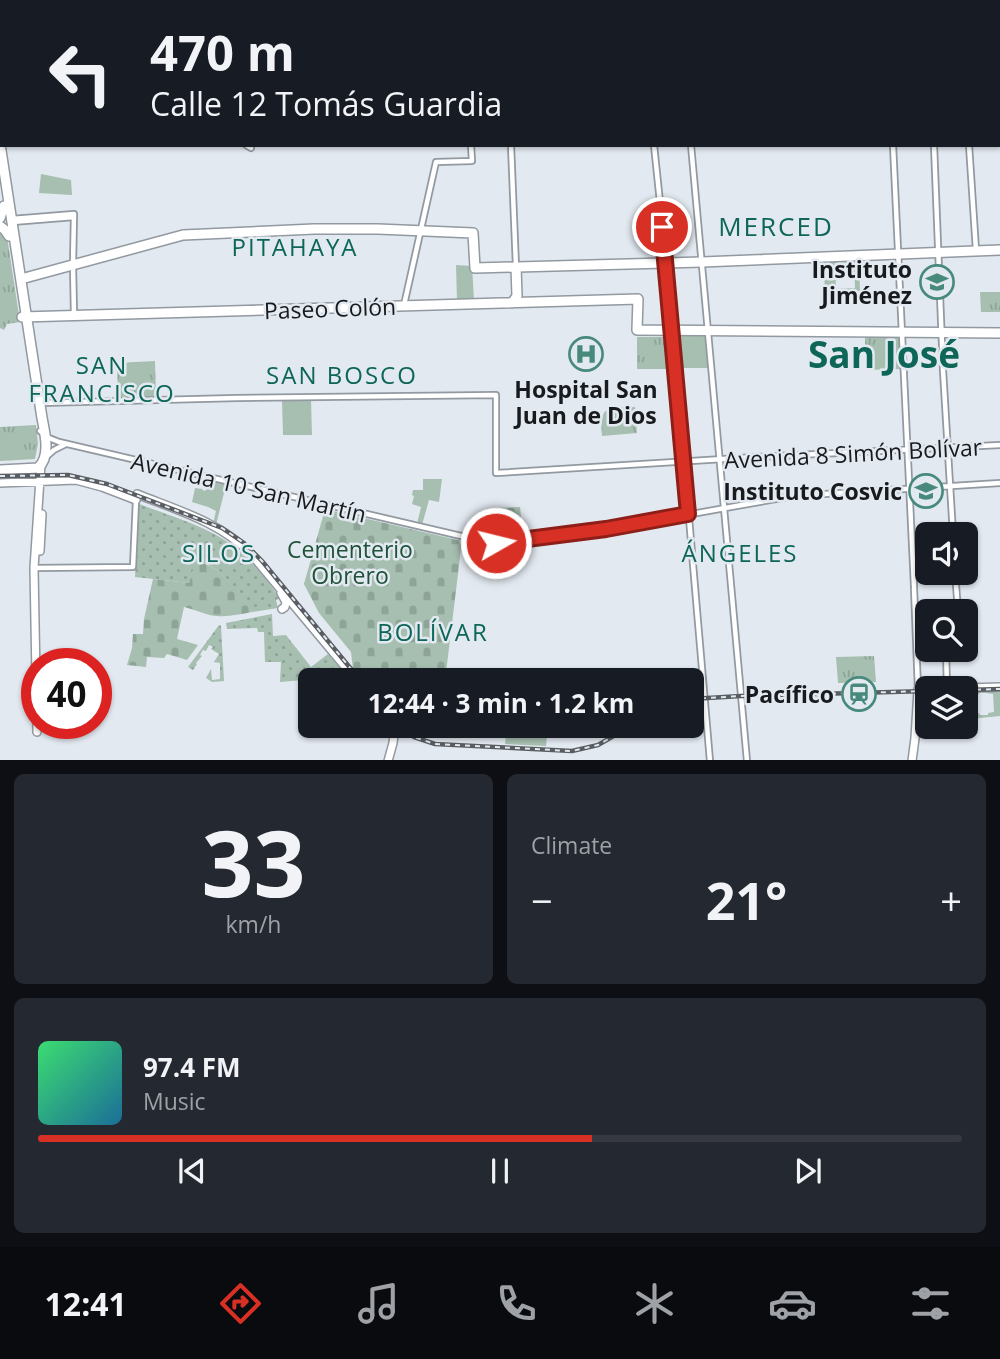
<!DOCTYPE html>
<html lang="en">
<head>
<meta charset="utf-8">
<style>
	:root { --surface:#171b24; --page:#242831; --text:#f1f3f6; --muted:#9ea1a6; --line:#363941; --accent:#d93025 }
	body { margin:0; font-family:"Open Sans",sans-serif; background:var(--page); color:var(--text); height:100vh; display:flex; flex-direction:column; font-size:26px; white-space:nowrap }
	* { box-sizing:border-box; margin:0 }
	p { font-size:23px; color:var(--muted) }
	.icon { flex:none; width:38px; height:38px; fill:none; stroke:currentColor; stroke-width:2; stroke-linecap:round; stroke-linejoin:round }
	.map { position:relative; height:760px; overflow:hidden }
	.panel { display:flex; flex-direction:column; gap:14px; padding:14px; background:#0d0f14; flex:1 }
	.panel>* { flex:none }
	.guide { position:absolute; left:0px; top:0px; width:1001px; height:147px; box-shadow:0 2px 5px #0004; background:#171b24; color:var(--text); overflow:hidden }
	.fabs { position:absolute; left:915px; top:522px; display:grid; gap:14px }
	.fabs a { display:grid; place-items:center; width:63px; height:63px; border-radius:10px; background:var(--surface); box-shadow:0 2px 5px #0004; font-size:35px }
	.speed { position:absolute; left:21px; top:648px; display:flex; gap:14px; font-size:35px; font-weight:700; text-align:center }
	.speed>* { display:grid; place-content:center; width:91px; height:91px; border-radius:50%; background:var(--surface); box-shadow:0 2px 5px #0004; line-height:1 }
	.speed .limit { border:10px solid #d22; background:#fff; color:#111 }
	.pin { position:absolute; display:grid; place-items:center; width:60px; height:60px; color:#fff; margin:-30px; border:4px solid #fff; border-radius:50%; box-shadow:0 2px 7px #0007 }
	.me { position:absolute; width:77px; margin:-38px; rotate:82deg; stroke-linejoin:round; filter:drop-shadow(0 0 5px #0008) }
	.turn { display:flex; align-items:center; gap:24px; height:147px; padding:0 35px; font-size:32px }
	.turn .icon { width:91px; height:91px; stroke-width:2.5 }
	.turn b { display:block; font-size:49px; line-height:60px }
	.big { font-size:52px; font-weight:700; line-height:1.1 }
	.panel .card { flex:1; display:flex; flex-direction:column; justify-content:center; gap:10px; min-width:0; padding:0 24px; border-radius:10px; background:var(--page) }
	.panel .dial { align-items:center; gap:0 }
	.dial b { font-size:91px; line-height:1 }
	.song { display:flex; align-items:center; gap:21px }
	.cover { width:84px; height:84px; border-radius:10px; background:linear-gradient(135deg,hsl(140 70% 55%),hsl(200 70% 35%)) }
	.played { height:7px; border-radius:4px; background:linear-gradient(90deg,var(--accent) 60%,var(--line) 60%) }
	.keys { display:flex; justify-content:space-around; direction:ltr }
	.heat { display:flex; justify-content:space-between; align-items:center; font-size:38px; direction:ltr }
	.panel .tiles { flex:1; display:grid; gap:14px; grid-template-columns:1fr 1fr }
	.card:last-child { grid-column:span 2 }
	.trip { position:absolute; left:298px; top:668px; width:406px; height:70px; border-radius:10px; background:var(--surface); box-shadow:0 2px 5px #0004; font-weight:700; line-height:70px; text-align:center }
	.dock { display:flex; height:112px; justify-content:space-around; align-items:center; background:#090b0e; color:var(--muted) }
	.dock .icon { width:49px; height:49px }
	.dock .active { color:var(--accent) }
	.dock b { font-size:32px; color:var(--text) }
	.map>svg:first-child { display:block }
	.grass { fill:url(#grass-dots) }
	.cemetery { fill:url(#cemetery-stones) }
	.park { fill:url(#park-tufts) }
	.garden { fill:#a6bfb0; fill-rule:evenodd }
	.lines { fill:none; stroke-linecap:round; stroke-linejoin:round }
	.stream { stroke:#71909f; stroke-width:2 }
	.river { stroke:#71909f; stroke-width:5 }
	.minor-casing { stroke:#9299a0; stroke-width:8 }
	.major-casing { stroke:#9299a0; stroke-width:10 }
	.highway-casing { stroke:#9299a0; stroke-width:12 }
	.minor { stroke:#fff; stroke-width:4.5 }
	.major { stroke:#fff; stroke-width:7 }
	.highway { stroke:#fff; stroke-width:9 }
	.rail-casing { stroke:#595d61; stroke-width:4.5 }
	.rail { stroke:#e2e9f0; stroke-width:2; stroke-dasharray:5; stroke-linecap:butt }
	.route-casing { stroke:#8d1f18; stroke-width:18 }
	.route { stroke:#d93025; stroke-width:12 }
	.labels { text-anchor:middle; dominant-baseline:central; stroke-width:5; stroke-linejoin:round; paint-order:stroke }
	.poi-label { font-size:23px; font-weight:bold; fill:#181a1d; stroke:#e2e9f0; text-anchor:end }
	.street-label { font-size:23px; fill:#181a1d; stroke:#e2e9f0 }
	.park-label { font-size:23px; fill:#1f5238; stroke:#e2e9f0 }
	.neighbourhood-label { font-size:24px; letter-spacing:2px; fill:#0d6658; stroke:#e2e9f0 }
	.quarter-label { font-size:26px; letter-spacing:2px; fill:#0d6658; stroke:#e2e9f0 }
	.town-label { font-size:37px; font-weight:bold; fill:#0d6658; stroke:#e2e9f0 }
</style>
</head>
<body>
<div class="map">
<svg width="1000" height="761" viewBox="0 0 1000 761">
	<defs>
		<pattern id="grass-dots" width="8" height="8" patternUnits="userSpaceOnUse" patternTransform="scale(1.75)"><rect width="8" height="8" fill="#a6bfb0"/><path d="M2 2h.1M6 6h.1" fill="none" stroke="#8ea497" stroke-width="1.8" stroke-linecap="round"/></pattern>
		<pattern id="cemetery-stones" width="16" height="16" patternUnits="userSpaceOnUse" patternTransform="scale(1.75)"><rect width="16" height="16" fill="#a6bfb0"/><path d="M2 7V4a2 2 0 0 1 4 0v3zM10 15v-3a2 2 0 0 1 4 0v3z" fill="#8ea497"/></pattern>
		<pattern id="park-tufts" width="24" height="20" patternUnits="userSpaceOnUse" patternTransform="scale(1.75)"><rect width="24" height="20" fill="#a6bfb0"/><path d="M3 7l-1-3M5 7V3M7 7l1-3M15 17l-1-3M17 17v-4M19 17l1-3" fill="none" stroke="#8ea497"/></pattern>
	</defs>
	<rect width="100%" height="100%" fill="#e2e9f0"/>
	<path class="grass" d="M139,504C170,516 213,528 237,549C254,563 267,581 280,598L276,600L278,608L252,612L249,606L219,571L197,559L189,583L135,577Z
		M272,614L273,636L286,635L311,667L328,654L346,675V678L312,681L311,675H305L304,680L280,682L281,662H265L264,632H258L257,628L227,629L226,623Z
		M219,625L221,626L224,681L212,682L206,678L211,669L212,680L220,679V663L214,662L219,654L211,649L213,647L209,645L206,651L203,650L200,655L202,656L196,663L197,664L193,670L188,667Z"/>
	<path class="cemetery" d="M520,507L521,516L514,536L498,537L497,508Z
		M325,509L462,541L445,681H363L353,669L351,652L319,613L304,584Z
		M196,559L219,571L250,606L252,612C241,614 228,617 217,616C209,616 193,609 184,607L177,639L198,645L187,660L167,654L164,658L147,657L146,667L127,665L132,648L133,634H143L144,619L153,579L189,583Z"/>
	<path class="park" d="M0,230L6,237L8,243L20,322L7,324L4,330L0,328Z
		M980,292H1000V312H981Z
		M901,336L902,369L866,370L865,337Z
		M637,337H671L674,369H637Z
		M155,361L156,398L118,399L117,363Z
		M635,407L637,433L602,436C599,404 608,408 635,407Z
		M36,425L38,444L35,459L0,461V427Z
		M874,656L876,682L838,683L836,657Z"/>
	<path class="garden" d="M41,174L71,180L72,195L39,193Z
		M859,256L860,291H825L823,258ZM854,262L855,288L836,289L835,263Z
		M456,265L472,266L474,300L457,301Z
		M674,335H708L710,368H676Z
		M311,400L312,435H283L282,401Z
		M197,478L226,485L216,525L213,524L216,511L208,507L192,502L195,488L202,489L204,491L210,488L205,482L197,480Z
		M423,479H442L439,502L429,500L422,525L417,524L421,507L412,504L414,496L412,495L413,490H423Z
		M1000,690V716L970,719L969,692ZM980,692L993,694L994,712L988,713V715H980L979,713H975V708H970V700L975,699V694H979Z
		M507,726H548L546,746L505,744Z"/>
	<g class="lines">
		<path class="stream" d="M141,0L143,2"/>
		<path class="river" d="M743,0L745,2
			M761,2H764
			M999,31L1000,30"/>
		<g class="minor-casing">
			<path id="minor" d="M465,0V2
				M506,0V2
				M678,0L680,2
				M690,0L691,2
				M889,0V2
				M927,0L928,2
				M961,0V2
				M280,2L294,0L304,2
				M415,2L416,0
				M0,89H2
				M999,100H1000
				M999,141H1000
				M246,145L251,148V145
				M511,145L516,267
				M654,145L670,298L710,761
				M691,145L747,761
				M893,145L914,586
				M934,145L943,370L953,534
				M969,145L976,250
				M12,219L74,214L73,265L74,315
				M12,222L74,217
				M404,305L436,162L472,161L471,145
				M40,403L237,398L496,395V473L756,457L1000,445
				M40,431L49,438L59,442L491,543L624,526L793,496L1000,483
				M47,456L54,450L66,444
				M34,568L133,567L136,500
				M955,572L958,611
				M914,588L918,690
				M947,688L946,650L955,649"/>
		</g>
		<g class="major-casing">
			<path id="major" d="M0,483L76,480L102,487L136,500L137,494C177,510 220,522 251,554L357,681
				M40,551L42,514
				M281,593L286,602L285,607L282,609
				M966,688L1000,687
				M37,732L34,568L41,464
				M388,761L393,743L395,726
				M912,761L915,738L918,690L928,689"/>
		</g>
		<g class="highway-casing">
			<path id="highway" d="M0,144L42,418C45,433 51,457 38,468L0,470
				M0,218L4,206
				M0,226L5,230L9,236
				M21,279L183,235L314,229H378L473,233L475,268L702,262L1000,250
				M512,303L517,296L516,267
				M22,317L638,299L637,330L1000,333"/>
		</g>
		<use href="#minor" class="minor"/>
		<use href="#major" class="major"/>
		<use href="#highway" class="highway"/>
		<g class="rail-casing">
			<path id="rail" d="M0,476L68,475L107,484L222,528L244,543L262,561L361,681
				M966,690L1000,689
				M691,699L741,696L928,691
				M400,726L414,737L435,744L572,751L598,745L631,726"/>
		</g>
		<use href="#rail" class="rail"/>
	</g>
	<g class="lines">
		<g class="route-casing">
			<path id="route" d="M496,543L606,529L688,514L662,227"/>
		</g>
		<use href="#route" class="route"/>
	</g>
	<defs>
		<g id="university-ring" transform="scale(1.75)"><circle r="9.5" fill="#e2e9f0" stroke="#478a7c" stroke-width="1.5"/><path d="M0-5L7-2L0 1L-7-2ZM-4 1L0 2.5L4 1V4Q0 6-4 4Z" fill="#478a7c"/></g>
		<g id="hospital-ring" transform="scale(1.75)"><circle r="9.5" fill="#e2e9f0" stroke="#478a7c" stroke-width="1.5"/><path d="M-5-5h3v3.5h4V-5h3V5h-3V1.5h-4V5h-3Z" fill="#478a7c"/></g>
		<g id="station-ring" transform="scale(1.75)"><circle r="9.5" fill="#e2e9f0" stroke="#478a7c" stroke-width="1.5"/><path d="M-3-6H3Q5-6 5-4V2Q5 4 3 4L4.5 6H3L1.5 4h-3L-3 6H-4.5L-3 4Q-5 4-5 2V-4Q-5-6-3-6ZM-3.5-4v3h7v-3ZM-3.5 1v1.5H-2V1ZM2 1v1.5H3.5V1Z" fill="#478a7c"/></g>
	</defs>
	<g fill-rule="evenodd">
		<use href="#university-ring" x="937" y="282"/>
		<use href="#hospital-ring" x="586" y="354"/>
		<use href="#university-ring" x="926" y="491"/>
		<use href="#station-ring" x="859" y="694"/>
	</g>
	<g class="labels">
		<g class="poi-label">
			<text x="912" y="269">Instituto<tspan x="912" dy="26">Jiménez</tspan></text>
			<text x="586" y="389" text-anchor="middle">Hospital San<tspan x="586" dy="26">Juan de Dios</tspan></text>
			<text x="902" y="491">Instituto Cosvic</text>
			<text x="834" y="694">Pacífico</text>
		</g>
		<g class="street-label">
			<text transform="translate(330 308) rotate(-2)">Paseo Colón</text>
			<text transform="translate(853 453) rotate(-3)">Avenida 8 Simón Bolívar</text>
			<text transform="translate(249 487) rotate(13)">Avenida 10 San Martín</text>
		</g>
		<g class="park-label">
			<text x="350" y="549">Cementerio<tspan x="350" dy="26">Obrero</tspan></text>
		</g>
		<g class="neighbourhood-label">
			<text x="295" y="246">PITAHAYA</text>
			<text x="102" y="364">SAN<tspan x="102" dy="28">FRANCISCO</tspan></text>
			<text x="342" y="374">SAN BOSCO</text>
			<text x="219" y="552">SILOS</text>
			<text x="740" y="552">ÁNGELES</text>
			<text x="433" y="631">BOLÍVAR</text>
		</g>
		<g class="quarter-label">
			<text x="776" y="226">MERCED</text>
		</g>
		<g class="town-label">
			<text x="884" y="353">San José</text>
		</g>
	</g>
</svg>
<div class="fabs">
<a><svg class="icon" aria-label="sound" viewBox="0 0 24 24"><path d="M4 9h4l5-4v14l-5-4H4zM17 9q2 3 0 6"/></svg></a>
<a><svg class="icon" aria-label="search" viewBox="0 0 24 24"><circle cx="10" cy="10" r="6"/><path d="M15 15l6 6"/></svg></a>
<a><svg class="icon" aria-label="layers" viewBox="0 0 24 24"><path d="M12 4l9 5-9 5-9-5zM3 14l9 5 9-5"/></svg></a>
</div>
<div class="speed"><div class="limit">40</div></div>
<div class="pin" style="left:662px;top:227px;background:#d93025"><svg class="icon" aria-label="arrive" viewBox="0 0 24 24"><path d="M6 21V4h12l-3 4 3 4H6"/></svg></div>
<svg class="me" style="left:496px;top:543px" viewBox="-20 -20 40 40"><circle r="17" fill="#d93025" stroke="#fff" stroke-width="3"/><path d="M0-11L8 9 0 5-8 9z" fill="#fff"/></svg>
<div class="trip">12:44 · 3 min · 1.2 km</div>
<div class="guide">
<div class="turn"><svg class="icon" aria-label="left" viewBox="0 0 24 24"><path d="M17 20v-9H6M10 6l-5 5 5 5"/></svg><div><b>470 m</b>Calle 12 Tomás Guardia</div></div>
</div>
</div>
<section class="panel">
<div class="tiles">
<div class="card dial"><b>33</b><p>km/h</p></div>
<div class="card"><p>Climate</p>
<div class="heat"><a>−</a><b class="big">21°</b><a>+</a></div>
</div>
<div class="card">
<div class="song"><i class="cover"></i><div><b>97.4 FM</b><p>Music</p></div></div>
<div class="played"></div>
<div class="keys"><svg class="icon" aria-label="previous" viewBox="0 0 24 24"><path d="M18 5L8 12l10 7zM5 5v14"/></svg><svg class="icon" aria-label="pause" viewBox="0 0 24 24"><path d="M8 5v14M16 5v14"/></svg><svg class="icon" aria-label="next" viewBox="0 0 24 24"><path d="M6 5l10 7-10 7zM19 5v14"/></svg></div>
</div>
</div>
</section>
<nav class="dock">
<b>12:41</b>
<svg class="icon active" aria-label="directions" viewBox="0 0 24 24"><path d="M12 3l9 9-9 9-9-9zM9 14v-3h6M13 9l2 2-2 2"/></svg>
<svg class="icon" aria-label="music" viewBox="0 0 24 24"><path d="M9 18V5l10-2v13"/><circle cx="6" cy="18" r="3"/><circle cx="16" cy="16" r="3"/></svg>
<svg class="icon" aria-label="phone" viewBox="0 0 24 24"><path d="M5 4h4l2 5-3 2q2 4 5 5l2-3 5 2v4C11 20 4 13 5 4z"/></svg>
<svg class="icon" aria-label="climate" viewBox="0 0 24 24"><path d="M12 3v18M4 7l16 10M4 17L20 7"/></svg>
<svg class="icon" aria-label="car" viewBox="0 0 24 24"><path d="M5 17H2v-5l4-1 3-4h7l3 4 3 1v5h-3M9 17h6M6 11h13"/><circle cx="7" cy="17" r="2"/><circle cx="17" cy="17" r="2"/></svg>
<svg class="icon" aria-label="filters" viewBox="0 0 24 24"><path d="M4 7h16M4 17h16"/><circle cx="9" cy="7" r="2"/><circle cx="15" cy="17" r="2"/></svg>
</nav>
</body>
</html>
